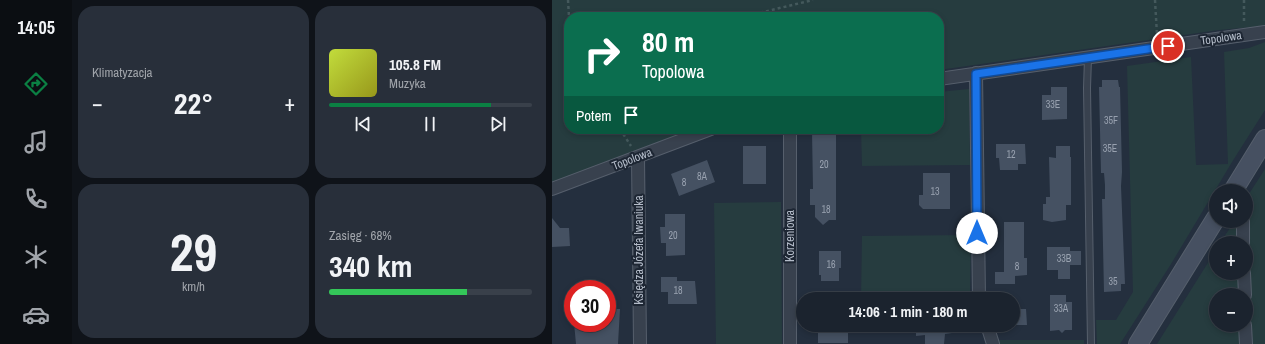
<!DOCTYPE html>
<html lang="pl">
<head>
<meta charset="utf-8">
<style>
	:root { --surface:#1b232e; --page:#282f3a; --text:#f1f3f6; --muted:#a0a4aa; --line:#39404a; --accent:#0b8043 }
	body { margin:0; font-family:"Archivo Narrow",sans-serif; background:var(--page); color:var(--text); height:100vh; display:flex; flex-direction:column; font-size:15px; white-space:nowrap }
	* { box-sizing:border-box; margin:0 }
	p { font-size:13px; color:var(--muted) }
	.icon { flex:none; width:22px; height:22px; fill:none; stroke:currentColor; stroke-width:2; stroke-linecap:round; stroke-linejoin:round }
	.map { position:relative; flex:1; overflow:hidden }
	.sheet { display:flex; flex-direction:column; gap:6px; padding:6px; background:#0f1319; width:480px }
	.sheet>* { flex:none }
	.hud { position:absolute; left:12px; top:12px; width:380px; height:122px; border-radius:16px; box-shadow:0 2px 6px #0003,0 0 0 1px var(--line); background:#0b6e4f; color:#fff; overflow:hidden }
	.buttons { position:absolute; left:657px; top:184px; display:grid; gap:8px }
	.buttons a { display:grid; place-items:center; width:44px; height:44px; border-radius:50%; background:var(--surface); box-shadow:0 2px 6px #0003,0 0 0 1px var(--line); font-size:20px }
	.speed { position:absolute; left:12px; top:280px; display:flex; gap:8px; font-size:20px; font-weight:700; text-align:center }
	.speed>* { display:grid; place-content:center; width:52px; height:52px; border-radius:50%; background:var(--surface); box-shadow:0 2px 6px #0003,0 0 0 1px var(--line); line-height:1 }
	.speed .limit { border:6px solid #d22; background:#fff; color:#111 }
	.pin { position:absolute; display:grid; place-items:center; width:34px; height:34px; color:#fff; margin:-17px; border:2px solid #fff; border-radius:50%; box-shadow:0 1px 4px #0007 }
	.me { position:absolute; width:44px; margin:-22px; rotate:0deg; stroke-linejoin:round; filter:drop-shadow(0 0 3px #0008) }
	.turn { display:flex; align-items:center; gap:14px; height:84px; padding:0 12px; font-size:18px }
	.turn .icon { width:52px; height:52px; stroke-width:2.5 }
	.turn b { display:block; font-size:28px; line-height:34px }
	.then { display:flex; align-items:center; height:38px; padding:0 12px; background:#0003; gap:8px; font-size:15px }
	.big { font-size:30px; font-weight:700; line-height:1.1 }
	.sheet .tile { flex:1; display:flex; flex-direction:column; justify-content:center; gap:6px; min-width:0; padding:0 14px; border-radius:16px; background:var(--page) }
	.sheet .dial { align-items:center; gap:0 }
	.dial b { font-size:52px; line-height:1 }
	.song { display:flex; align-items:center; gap:12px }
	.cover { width:48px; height:48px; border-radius:6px; background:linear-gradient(135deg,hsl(70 70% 55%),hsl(60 70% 35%)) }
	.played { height:4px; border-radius:2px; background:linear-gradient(90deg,var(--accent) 80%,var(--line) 80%) }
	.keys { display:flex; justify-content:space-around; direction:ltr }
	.heat { display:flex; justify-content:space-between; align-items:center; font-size:22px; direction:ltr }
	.charge { height:6px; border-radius:3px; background:linear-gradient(90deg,#34c759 68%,var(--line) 0) }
	.sheet .tiles { flex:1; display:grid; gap:6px; grid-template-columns:repeat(2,1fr) }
	.trip { position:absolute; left:244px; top:292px; width:224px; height:40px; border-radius:20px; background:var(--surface); box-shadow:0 2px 6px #0003,0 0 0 1px var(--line); font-weight:700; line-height:40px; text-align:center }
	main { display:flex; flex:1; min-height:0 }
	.dock { display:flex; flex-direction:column; width:72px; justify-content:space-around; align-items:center; background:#0b0e12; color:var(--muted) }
	.dock .icon { width:28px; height:28px }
	.dock .active { color:var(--accent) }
	.dock b { font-size:18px; color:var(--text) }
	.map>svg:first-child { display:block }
	.green { fill:#263c3f }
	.building { fill:#455162 }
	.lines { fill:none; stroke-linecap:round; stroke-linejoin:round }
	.service-casing { stroke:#565f6c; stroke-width:8 }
	.minor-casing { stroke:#565f6c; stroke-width:14 }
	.secondary-casing { stroke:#565f6c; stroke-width:20 }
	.path { stroke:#44595c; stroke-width:2.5; stroke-dasharray:3 3; stroke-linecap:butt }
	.service { stroke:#38414e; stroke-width:6 }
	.minor { stroke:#38414e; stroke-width:12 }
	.secondary { stroke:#465061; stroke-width:18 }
	.route-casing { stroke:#114b97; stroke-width:10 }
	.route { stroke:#1a73e8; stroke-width:7 }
	.labels { text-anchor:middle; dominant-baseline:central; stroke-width:4; stroke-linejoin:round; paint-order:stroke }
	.number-label { font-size:10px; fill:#98a1af }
	.street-label { font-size:12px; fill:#b4bcc9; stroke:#1d2633 }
</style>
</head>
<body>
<main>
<nav class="dock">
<b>14:05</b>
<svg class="icon active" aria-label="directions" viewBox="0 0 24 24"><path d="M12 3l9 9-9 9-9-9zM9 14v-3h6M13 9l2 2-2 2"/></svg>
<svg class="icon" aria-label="music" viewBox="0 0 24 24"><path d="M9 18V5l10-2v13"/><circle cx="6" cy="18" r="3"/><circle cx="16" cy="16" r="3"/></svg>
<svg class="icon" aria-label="phone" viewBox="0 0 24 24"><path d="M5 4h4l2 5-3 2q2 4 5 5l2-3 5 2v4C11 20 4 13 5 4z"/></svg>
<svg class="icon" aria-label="climate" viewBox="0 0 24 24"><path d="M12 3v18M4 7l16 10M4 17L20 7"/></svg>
<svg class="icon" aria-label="car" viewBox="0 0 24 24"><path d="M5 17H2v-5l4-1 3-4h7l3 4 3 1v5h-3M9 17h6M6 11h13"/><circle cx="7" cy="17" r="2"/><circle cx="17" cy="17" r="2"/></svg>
</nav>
<section class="sheet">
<div class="tiles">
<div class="tile"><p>Klimatyzacja</p>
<div class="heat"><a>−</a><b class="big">22°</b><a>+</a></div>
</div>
<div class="tile">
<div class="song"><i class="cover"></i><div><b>105.8 FM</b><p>Muzyka</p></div></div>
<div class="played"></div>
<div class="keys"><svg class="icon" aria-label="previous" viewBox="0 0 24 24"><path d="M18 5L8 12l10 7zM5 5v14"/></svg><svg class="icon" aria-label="pause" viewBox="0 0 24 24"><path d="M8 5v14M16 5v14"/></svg><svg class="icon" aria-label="next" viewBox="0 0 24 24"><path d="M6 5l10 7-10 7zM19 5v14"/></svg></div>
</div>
<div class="tile dial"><b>29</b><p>km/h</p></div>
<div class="tile"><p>Zasięg · 68%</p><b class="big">340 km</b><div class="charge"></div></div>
</div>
</section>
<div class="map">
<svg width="713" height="344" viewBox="0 0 713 344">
	<rect width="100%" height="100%" fill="#242f3e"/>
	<path class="green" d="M0,0H713V26L667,30L387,70V17H17V129H141L0,182Z
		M713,42V110L680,162L619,264L568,344H545L544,320H564L581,292L575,66L639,57L644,165L676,164L672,52L697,48Z
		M417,89L418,165L310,166L309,129H387V92Z
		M713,169V344H697L695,197Z
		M229,202L230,344H164L162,203Z
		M678,228H686V243H668Z
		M419,235L418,299H309L310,236Z
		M664,250V273H687L688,295H664V325H689V344H605Z
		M445,340H532V344H445Z"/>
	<path class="building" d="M550,80H566L567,87H568L570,172L569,186L573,284H569V291L552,292L550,199H553V185L552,173H549L547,87H550Z
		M499,87H515V119L490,120V95H499Z
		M260,131H284V220H277L271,225L263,217V205H258V189H261Z
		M444,144H473L474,164H466V170H448L447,158H444Z
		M191,146H214V184H191Z
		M504,146H518V157H519V205H514V220L500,222L491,220V204H494V197H498L497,157L504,158Z
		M155,160L163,182L127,196L119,174Z
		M371,173H398V209H371L367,205V195H371Z
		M113,214H133V255L114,256V243H109L108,227H113Z
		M0,218L8,228H17L18,246L0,247Z
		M452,222H472V258H475V275L463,276V284H443V272H452Z
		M495,247H518V251H529V265H518V279H506V270H495Z
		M267,251H289V268H287V281H269V275H267Z
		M109,277H125V281H143L145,304H116V292H109Z
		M498,295H514V302H520V330H513L510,333L507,330L498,331Z
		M55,309H68L66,344H24L22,323H55Z
		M461,309H474L475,325H461Z
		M364,325H400V333L393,334L392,344H373V335L364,336Z
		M266,329H296V343H266Z"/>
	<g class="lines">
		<g class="service-casing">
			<path id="service" d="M536,58L535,88L539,344"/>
		</g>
		<g class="minor-casing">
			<path id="minor" d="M424,73L427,299
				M387,79L713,32
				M238,129V344
				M86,157L88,344
				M0,189L159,129
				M691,221V243
				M692,273L693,295
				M435,325L441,344
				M693,325L694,344"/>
		</g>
		<g class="secondary-casing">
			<path id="secondary" d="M681,191L713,139
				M586,344L664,218"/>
		</g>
		<path class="path" d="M16,0L17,17
			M603,0L605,35
			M692,0V24
			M197,17L203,14L261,0
			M68,129L79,146"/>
		<use href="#service" class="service"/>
		<use href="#minor" class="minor"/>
		<use href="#secondary" class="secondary"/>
	</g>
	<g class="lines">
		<g class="route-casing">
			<path id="route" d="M425,233L424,74L616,46"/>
		</g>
		<use href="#route" class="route"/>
	</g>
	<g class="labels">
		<g class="number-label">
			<text x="501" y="104">33E</text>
			<text x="559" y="120">35F</text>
			<text x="558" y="148">35E</text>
			<text x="459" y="154">12</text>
			<text x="272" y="164">20</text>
			<text x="150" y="176">8A</text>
			<text x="132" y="182">8</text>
			<text x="383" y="191">13</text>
			<text x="274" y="209">18</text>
			<text x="121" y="235">20</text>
			<text x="512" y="258">33B</text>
			<text x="279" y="264">16</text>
			<text x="465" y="266">8</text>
			<text x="561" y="281">35</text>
			<text x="126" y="290">18</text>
			<text x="509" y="308">33A</text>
		</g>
		<g class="street-label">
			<text transform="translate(669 38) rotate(-8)">Topolowa</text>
			<text transform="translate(80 159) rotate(-21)">Topolowa</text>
			<text transform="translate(238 236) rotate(-90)">Korzeniowa</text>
			<text transform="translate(87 250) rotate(-90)">Księdza Józefa Iwaniuka</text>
		</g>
	</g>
</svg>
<div class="buttons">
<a><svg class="icon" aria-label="sound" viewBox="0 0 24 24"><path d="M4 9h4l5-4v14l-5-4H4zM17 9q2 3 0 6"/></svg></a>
<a>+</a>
<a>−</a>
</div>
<div class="speed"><div class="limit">30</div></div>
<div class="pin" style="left:616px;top:46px;background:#d93025"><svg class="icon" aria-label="arrive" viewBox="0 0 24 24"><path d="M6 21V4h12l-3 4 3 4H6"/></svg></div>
<svg class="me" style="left:425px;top:233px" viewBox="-20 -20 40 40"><circle r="19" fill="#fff"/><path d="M0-13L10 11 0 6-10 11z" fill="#1a73e8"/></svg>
<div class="trip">14:06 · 1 min · 180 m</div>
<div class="hud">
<div class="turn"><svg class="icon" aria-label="right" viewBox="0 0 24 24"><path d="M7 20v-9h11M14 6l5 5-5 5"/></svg><div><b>80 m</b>Topolowa</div></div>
<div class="then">Potem<svg class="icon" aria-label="arrive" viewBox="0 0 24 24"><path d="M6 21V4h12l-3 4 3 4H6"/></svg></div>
</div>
</div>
</main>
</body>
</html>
